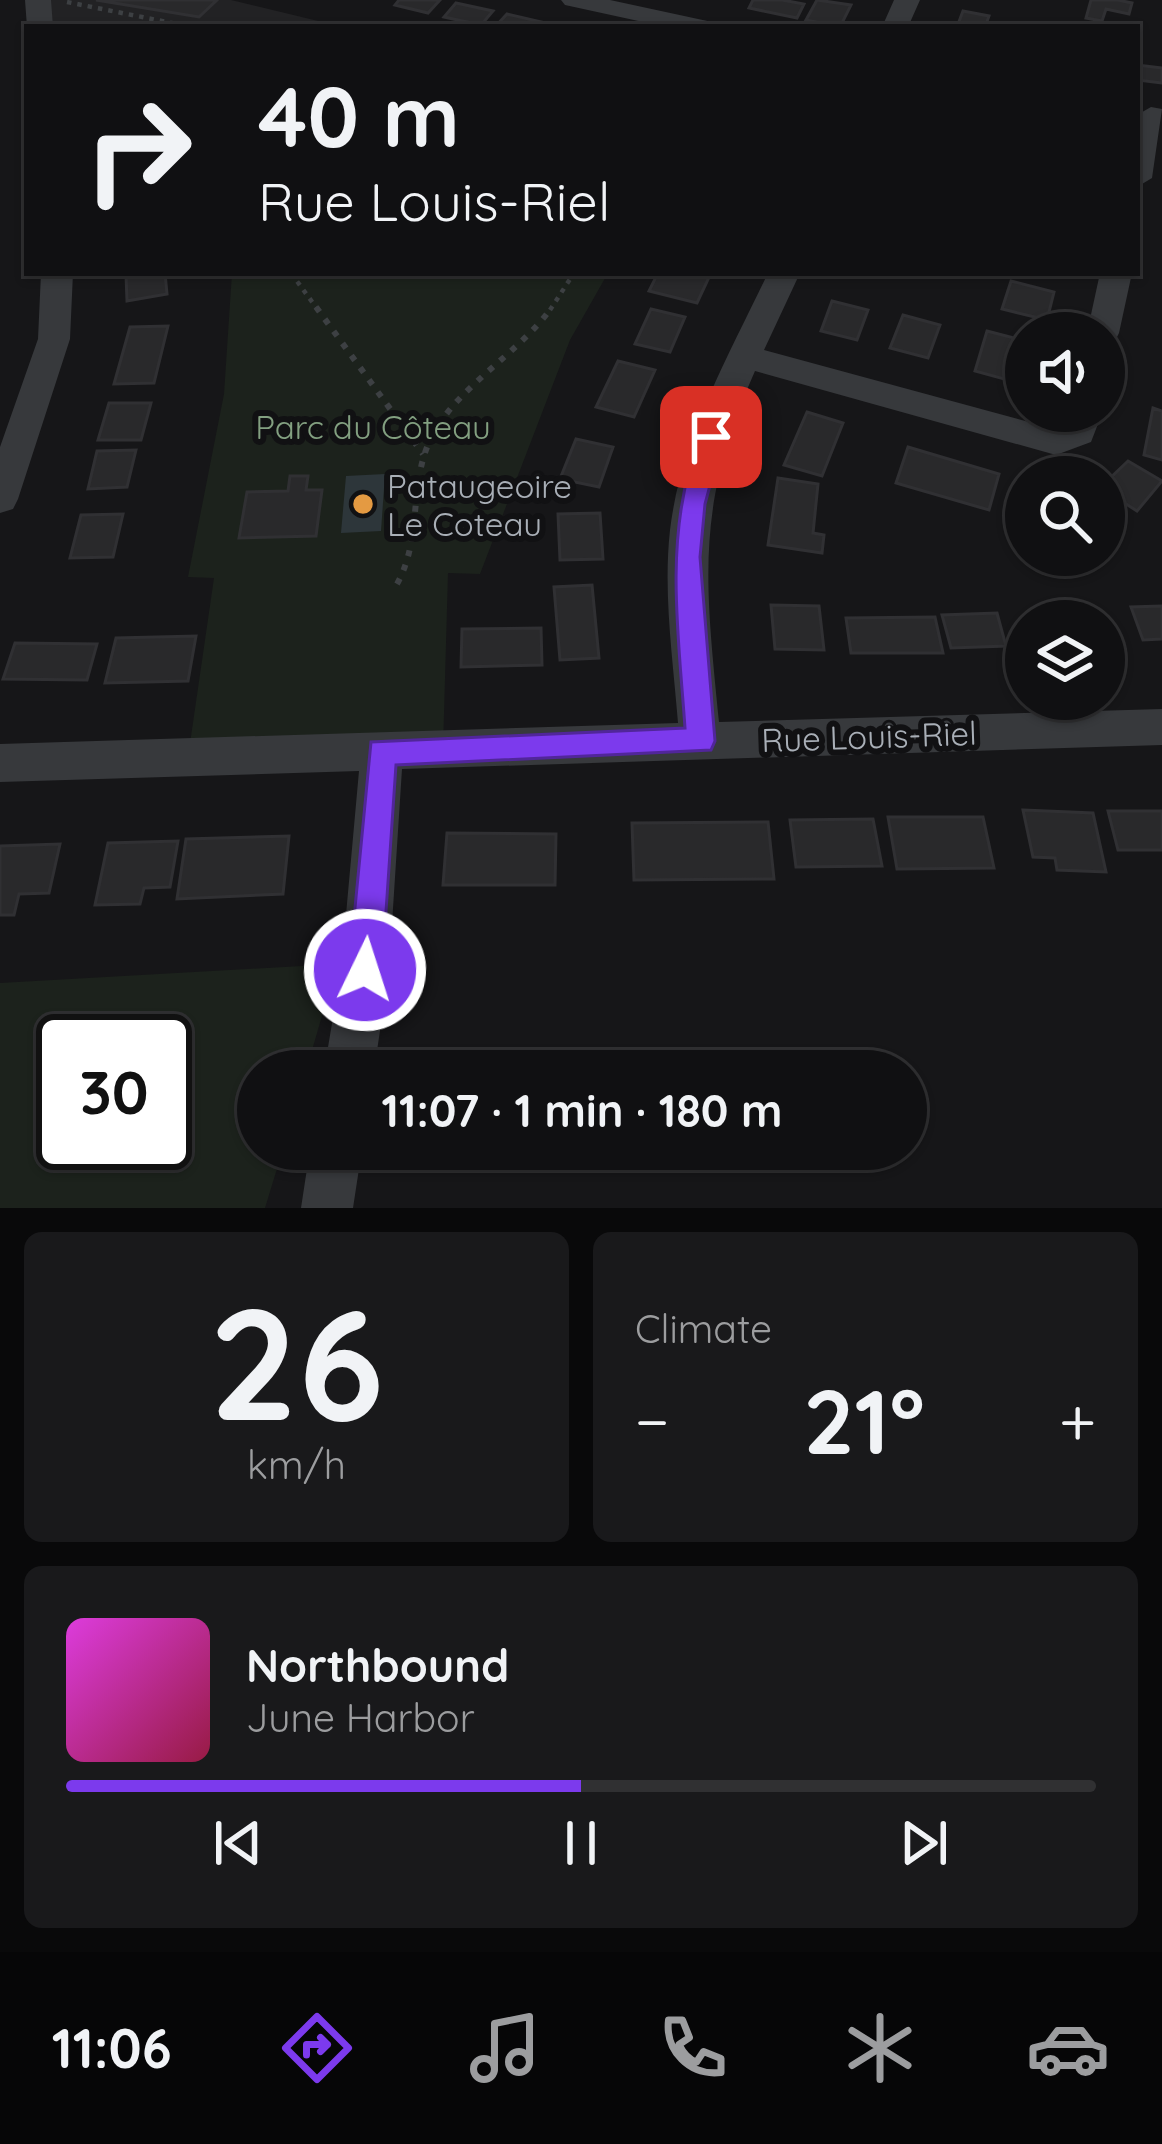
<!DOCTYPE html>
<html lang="en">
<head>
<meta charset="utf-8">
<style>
	:root { --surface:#101012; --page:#19191b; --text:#f1f3f6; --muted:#9c9d9f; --line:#303032; --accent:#7c3aed }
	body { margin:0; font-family:Quicksand,sans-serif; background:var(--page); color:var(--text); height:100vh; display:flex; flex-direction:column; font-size:45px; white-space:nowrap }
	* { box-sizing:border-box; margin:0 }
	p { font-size:39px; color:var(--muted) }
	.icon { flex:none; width:66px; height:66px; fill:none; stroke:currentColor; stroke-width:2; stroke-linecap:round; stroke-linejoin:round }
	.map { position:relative; height:1208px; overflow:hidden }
	.panel { display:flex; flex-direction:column; gap:24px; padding:24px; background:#09090a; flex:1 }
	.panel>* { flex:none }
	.top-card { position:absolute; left:24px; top:24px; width:1116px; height:252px; border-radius:0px; box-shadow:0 3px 9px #0004,0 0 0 3px var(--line); background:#101012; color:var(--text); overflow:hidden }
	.buttons { position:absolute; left:1005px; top:312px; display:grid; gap:24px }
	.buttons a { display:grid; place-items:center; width:120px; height:120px; border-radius:50%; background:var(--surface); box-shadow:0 3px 9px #0004,0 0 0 3px var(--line); font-size:60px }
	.speed { position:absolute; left:36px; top:1014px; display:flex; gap:24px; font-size:60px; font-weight:700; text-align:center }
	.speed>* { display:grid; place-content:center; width:156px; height:156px; border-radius:50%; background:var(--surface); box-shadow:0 3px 9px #0004,0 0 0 3px var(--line); line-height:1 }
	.speed .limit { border:6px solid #111; border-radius:18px; background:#fff; color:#111 }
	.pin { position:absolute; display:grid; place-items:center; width:102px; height:102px; color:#fff; margin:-51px; border-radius:24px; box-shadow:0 6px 18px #0006 }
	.me { position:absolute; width:132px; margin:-66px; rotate:4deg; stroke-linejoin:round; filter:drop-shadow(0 0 9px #0008) }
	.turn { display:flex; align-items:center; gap:42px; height:252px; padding:0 36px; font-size:54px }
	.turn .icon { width:156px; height:156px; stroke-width:2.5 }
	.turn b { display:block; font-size:84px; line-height:102px }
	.big { font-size:90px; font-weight:800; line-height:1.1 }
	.panel .widget { flex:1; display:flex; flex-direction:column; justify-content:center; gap:18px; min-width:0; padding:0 42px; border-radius:18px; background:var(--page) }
	.panel .dial { align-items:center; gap:0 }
	.dial b { font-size:156px; line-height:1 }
	.song { display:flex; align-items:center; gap:36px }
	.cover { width:144px; height:144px; border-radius:18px; background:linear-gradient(135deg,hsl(300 70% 55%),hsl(340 70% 35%)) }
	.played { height:12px; border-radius:6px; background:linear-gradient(90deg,var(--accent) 50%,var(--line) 50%) }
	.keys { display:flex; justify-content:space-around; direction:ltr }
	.heat { display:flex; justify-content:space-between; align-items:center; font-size:66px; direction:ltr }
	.panel .tiles { flex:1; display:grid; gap:24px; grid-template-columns:1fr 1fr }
	.widget:last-child { grid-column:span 2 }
	.trip { position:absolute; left:237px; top:1050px; width:690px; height:120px; border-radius:60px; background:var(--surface); box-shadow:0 3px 9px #0004,0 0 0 3px var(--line); font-weight:800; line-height:120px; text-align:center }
	.tabs { display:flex; height:192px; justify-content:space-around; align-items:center; background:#060607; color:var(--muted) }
	.tabs .icon { width:84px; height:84px }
	.tabs .current { color:var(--accent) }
	.tabs b { font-size:54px; color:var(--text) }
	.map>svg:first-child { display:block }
	.built { fill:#222224 }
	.green { fill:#1c221c; fill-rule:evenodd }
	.water { fill:#2d363a }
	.building { fill:#29292b; stroke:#303033; stroke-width:3 }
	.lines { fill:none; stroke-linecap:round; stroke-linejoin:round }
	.path-far1 { stroke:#3d4043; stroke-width:4.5; stroke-dasharray:4.5 6; stroke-linecap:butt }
	.path { stroke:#3d4043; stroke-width:6; stroke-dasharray:6 9; stroke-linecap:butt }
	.street { fill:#37393c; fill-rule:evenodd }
	.route { fill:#7c3aed; stroke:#51269a; stroke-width:3 }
	.poi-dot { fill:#e49a42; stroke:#111113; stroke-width:4.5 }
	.labels { text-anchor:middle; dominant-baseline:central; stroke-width:12; stroke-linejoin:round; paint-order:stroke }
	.park-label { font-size:33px; fill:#83a081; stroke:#111113 }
	.poi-label { font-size:33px; fill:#a9afb7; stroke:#111113; text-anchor:start }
	.street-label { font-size:33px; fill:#a9afb7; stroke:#111113 }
</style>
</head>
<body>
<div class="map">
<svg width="1162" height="1208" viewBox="0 0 1162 1208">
	<rect width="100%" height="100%" fill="#161618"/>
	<path class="built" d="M38,0H231L343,27H40Z"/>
	<path class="green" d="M232,273H608L570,340L480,574L448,573L443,749L188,757L214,578L188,577L224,394Z
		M337,964L306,1071H258V1149H283L265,1208H0V983ZM63,1041H165V1143H63Z"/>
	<path class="water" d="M385,474L381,531L341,533L346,476Z"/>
	<path class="building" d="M96,0H217L199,17Z
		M399,0H440L428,13L395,5Z
		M753,0H782L804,4L797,18L749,8Z
		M817,0L851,5L840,27L806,20Z
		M1091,0H1118L1132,3L1129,14L1106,9L1102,21L1086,18Z
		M456,3L493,11L481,25L444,17Z
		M963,11L989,16L985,27H957Z
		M507,14L546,23L542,27H495Z
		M1137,65L1162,68V83L1137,80Z
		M165,273L167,294L127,301L126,275Z
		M658,273H711L697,303L649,291Z
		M1011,281L1054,292L1047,320L1002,309Z
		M832,301L868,310L857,340L821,331Z
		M651,309L685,317L670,352L635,344Z
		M903,315L940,325L928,358L890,348Z
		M168,326L154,383L114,384L130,327Z
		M987,331L1026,341V385L975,371Z
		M618,361L655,370L634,417L596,407Z
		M109,403H151L141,440H98Z
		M1153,408L1162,411V460L1144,455Z
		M807,412L843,423L822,476L784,465Z
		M576,439L613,447L599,487L560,479Z
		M908,447L999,474L989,510L896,483Z
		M136,450L127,487L88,489L97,451Z
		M1128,461L1162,481L1137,511L1104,490V484Z
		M290,476H308L306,490H322L316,536L239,538L247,492L288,491Z
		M778,478L818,484L813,533L824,535L822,553L768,545Z
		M600,513L603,559L560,560L558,514Z
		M123,514L113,557L70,558L81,515Z
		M592,585L599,658L560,660L554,587Z
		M771,605L819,606L824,650L775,649Z
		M1162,606V639L1143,640L1131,607Z
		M1094,608L1099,621H1040L1036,609Z
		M997,613L1006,646L951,648L942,615Z
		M935,617L943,653H851L846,618Z
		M541,628L542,665L461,667L462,629Z
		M196,636L188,681L105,683L116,638Z
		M15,643L97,644L87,680L3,679Z
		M1023,810L1093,813L1106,872L1057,870L1055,858L1033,857Z
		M1108,811H1162V850H1118Z
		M888,817H983L994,868L897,869Z
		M873,819L882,866L796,867L790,820Z
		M768,822L774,879L634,880L632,823Z
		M447,833L556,834L555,885H443Z
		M289,836L283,894L177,899L186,839Z
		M178,841L170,887L144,888L140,904L95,905L108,843Z
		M60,844L49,893L19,894L14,915H0V846Z"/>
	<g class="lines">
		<path class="path-far1" d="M67,2L192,27
			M291,273L318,310
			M550,310L574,273"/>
		<path class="path" d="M316,307L423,454
			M397,584C423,537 408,485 431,438C457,386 518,355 552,307"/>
		<path class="street" d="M25,0H51L53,27H27Z
			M561,0H610L712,22L716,27H666L565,5Z
			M894,0H920L908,27H882Z
			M1151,107L1162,109L1152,178L1137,187V115Z
			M41,273H73L70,339L18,499L13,509L0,513V447L38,339Z
			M768,273H800L764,350L1055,429L1064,425L1069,411H1103L1091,442L1056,455L755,371C695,507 705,579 719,722L1162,709V745L402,769L389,970L374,1071H324L341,970L359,771L0,782V744L678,723C673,659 663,594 670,530C681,438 729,355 768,273Z
			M1100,273H1132L1119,333L1115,341L1104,344V333H1087Z
			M310,1149H362L353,1208H301Z"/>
	</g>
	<path class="route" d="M711,428L723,437L705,504L700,557L715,741L711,750L396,765L382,970L377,982L365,986L353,982L349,970L371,742L685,728C679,640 666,553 690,467C694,452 695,434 711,428Z"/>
	<circle class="poi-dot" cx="363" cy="504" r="12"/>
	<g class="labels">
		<g class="park-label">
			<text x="373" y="426">Parc du Côteau</text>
		</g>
		<g class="poi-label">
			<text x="387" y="485">Pataugeoire<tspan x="387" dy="38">Le Coteau</tspan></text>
		</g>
		<g class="street-label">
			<text transform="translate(869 736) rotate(-2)">Rue Louis-Riel</text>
		</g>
	</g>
</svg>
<div class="buttons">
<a><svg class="icon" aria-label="sound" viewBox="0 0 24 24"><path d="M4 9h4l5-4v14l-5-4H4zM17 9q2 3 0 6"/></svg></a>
<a><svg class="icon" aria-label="search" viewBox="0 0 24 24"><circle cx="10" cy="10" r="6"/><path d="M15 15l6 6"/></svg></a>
<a><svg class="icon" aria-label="layers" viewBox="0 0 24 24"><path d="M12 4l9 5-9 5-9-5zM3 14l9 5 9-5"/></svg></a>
</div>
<div class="speed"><div class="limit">30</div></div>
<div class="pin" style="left:711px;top:437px;background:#d93025"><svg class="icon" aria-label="arrive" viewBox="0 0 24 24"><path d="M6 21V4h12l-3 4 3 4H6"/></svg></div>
<svg class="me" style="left:365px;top:970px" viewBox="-20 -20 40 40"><circle r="17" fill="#7c3aed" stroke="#fff" stroke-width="3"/><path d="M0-11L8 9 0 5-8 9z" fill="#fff"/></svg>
<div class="trip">11:07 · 1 min · 180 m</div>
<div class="top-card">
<div class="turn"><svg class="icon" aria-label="right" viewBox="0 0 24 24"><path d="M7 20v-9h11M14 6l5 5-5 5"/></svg><div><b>40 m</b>Rue Louis-Riel</div></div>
</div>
</div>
<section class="panel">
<div class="tiles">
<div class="widget dial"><b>26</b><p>km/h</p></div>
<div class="widget"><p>Climate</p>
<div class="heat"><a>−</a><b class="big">21°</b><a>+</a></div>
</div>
<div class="widget">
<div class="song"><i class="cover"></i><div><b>Northbound</b><p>June Harbor</p></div></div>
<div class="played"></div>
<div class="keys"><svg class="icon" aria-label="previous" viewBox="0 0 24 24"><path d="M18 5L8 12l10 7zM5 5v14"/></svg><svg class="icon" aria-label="pause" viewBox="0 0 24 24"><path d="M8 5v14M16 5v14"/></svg><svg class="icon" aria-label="next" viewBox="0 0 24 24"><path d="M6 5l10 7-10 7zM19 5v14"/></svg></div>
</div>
</div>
</section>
<nav class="tabs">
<b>11:06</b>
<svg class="icon current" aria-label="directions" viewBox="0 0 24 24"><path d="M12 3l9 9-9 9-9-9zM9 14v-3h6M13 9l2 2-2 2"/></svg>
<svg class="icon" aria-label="music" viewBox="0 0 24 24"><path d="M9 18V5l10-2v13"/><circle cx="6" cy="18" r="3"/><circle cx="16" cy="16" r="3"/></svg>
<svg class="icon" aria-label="phone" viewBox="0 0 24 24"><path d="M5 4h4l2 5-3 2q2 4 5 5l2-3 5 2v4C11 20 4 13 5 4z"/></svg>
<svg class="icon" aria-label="climate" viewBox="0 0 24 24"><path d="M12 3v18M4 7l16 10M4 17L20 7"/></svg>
<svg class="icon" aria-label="car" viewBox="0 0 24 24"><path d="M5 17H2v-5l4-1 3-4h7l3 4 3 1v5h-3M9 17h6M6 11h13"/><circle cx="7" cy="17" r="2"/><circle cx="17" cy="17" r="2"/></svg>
</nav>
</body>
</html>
